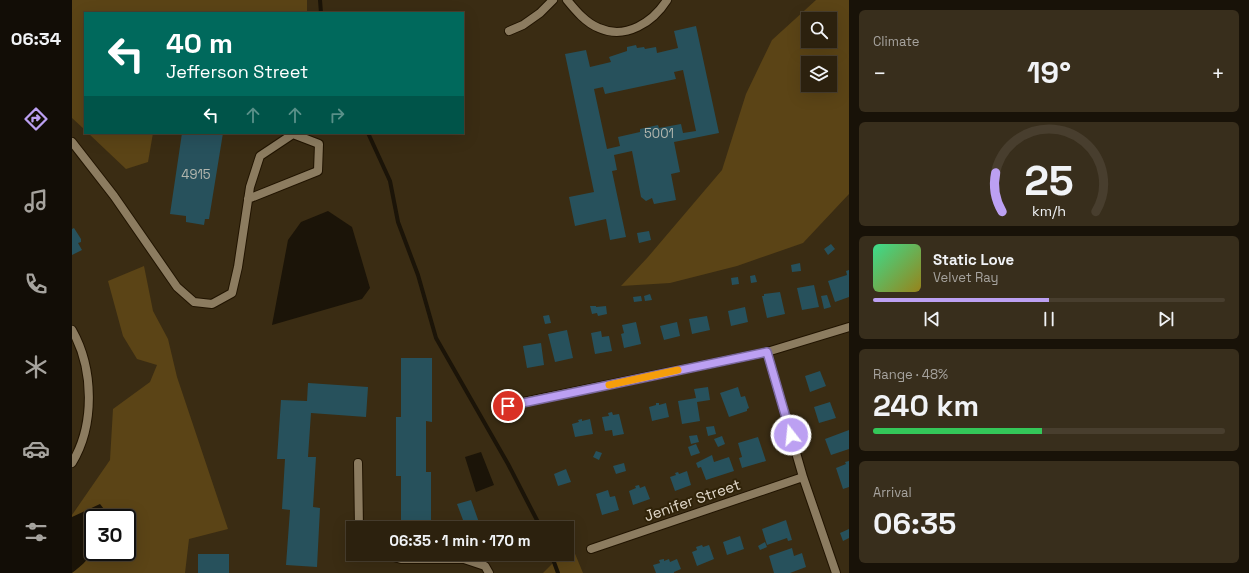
<!DOCTYPE html>
<html lang="en">
<head>
<meta charset="utf-8">
<style>
	:root { --surface:#2c210e; --page:#382e1c; --text:#f1f3f6; --muted:#a6a39e; --line:#483e2e; --accent:#bca0f2 }
	body { margin:0; font-family:"Space Grotesk",sans-serif; background:var(--page); color:var(--text); height:100vh; display:flex; flex-direction:column; font-size:15px; white-space:nowrap }
	* { box-sizing:border-box; margin:0 }
	p { font-size:13px; color:var(--muted) }
	.icon { flex:none; width:22px; height:22px; fill:none; stroke:currentColor; stroke-width:2; stroke-linecap:round; stroke-linejoin:round }
	.map { position:relative; flex:1; overflow:hidden }
	.side { display:flex; flex-direction:column; gap:10px; padding:10px; background:#181208; width:400px }
	.side>* { flex:none }
	.top-card { position:absolute; left:12px; top:12px; width:380px; height:122px; border-radius:0px; box-shadow:0 4px 16px #0002,0 0 0 1px var(--line); background:#00695c; color:#fff; overflow:hidden }
	.tools { position:absolute; left:729px; top:12px; display:grid; gap:8px }
	.tools a { display:grid; place-items:center; width:36px; height:36px; border-radius:0px; background:var(--surface); box-shadow:0 4px 16px #0002,0 0 0 1px var(--line); font-size:20px }
	.speed { position:absolute; left:12px; top:509px; display:flex; gap:8px; font-size:20px; font-weight:700; text-align:center }
	.speed>* { display:grid; place-content:center; width:52px; height:52px; border-radius:50%; background:var(--surface); box-shadow:0 4px 16px #0002,0 0 0 1px var(--line); line-height:1 }
	.speed .limit { border:2px solid #111; border-radius:6px; background:#fff; color:#111 }
	.pin { position:absolute; display:grid; place-items:center; width:34px; height:34px; color:#fff; margin:-17px; border:2px solid #fff; border-radius:50%; box-shadow:0 1px 4px #0007 }
	.me { position:absolute; width:44px; margin:-22px; rotate:344deg; stroke-linejoin:round; filter:drop-shadow(0 0 3px #0008) }
	.turn { display:flex; align-items:center; gap:14px; height:84px; padding:0 16px; font-size:18px }
	.turn .icon { width:52px; height:52px; stroke-width:2.5 }
	.turn b { display:block; font-size:28px; line-height:34px }
	.lanes { display:flex; align-items:center; height:38px; padding:0 16px; background:#0003; justify-content:center; gap:20px; direction:ltr }
	.lanes .off { opacity:.35 }
	.big { font-size:30px; font-weight:700; line-height:1.1 }
	.side .widget { flex:1; display:flex; flex-direction:column; justify-content:center; gap:6px; min-width:0; padding:0 14px; border-radius:6px; background:var(--page) }
	.side .dial { align-items:center; gap:0 }
	.dial svg { height:104px; overflow:visible; fill:none; stroke:var(--line); stroke-width:7; stroke-linecap:round; text-anchor:middle }
	.dial text { fill:var(--text); stroke:none }
	.song { display:flex; align-items:center; gap:12px }
	.cover { width:48px; height:48px; border-radius:6px; background:linear-gradient(135deg,hsl(150 70% 55%),hsl(50 70% 35%)) }
	.played { height:4px; border-radius:2px; background:linear-gradient(90deg,var(--accent) 50%,var(--line) 50%) }
	.keys { display:flex; justify-content:space-around; direction:ltr }
	.heat { display:flex; justify-content:space-between; align-items:center; font-size:22px; direction:ltr }
	.charge { height:6px; border-radius:3px; background:linear-gradient(90deg,#34c759 48%,var(--line) 0) }
	.trip { position:absolute; left:274px; top:521px; width:228px; height:40px; border-radius:0px; background:var(--surface); box-shadow:0 4px 16px #0002,0 0 0 1px var(--line); font-weight:700; line-height:40px; text-align:center }
	main { display:flex; flex:1; min-height:0 }
	.dock { display:flex; flex-direction:column; width:72px; justify-content:space-around; align-items:center; background:#120d06; color:var(--muted) }
	.dock .icon { width:28px; height:28px }
	.dock .current { color:var(--accent) }
	.dock b { font-size:18px; color:var(--text) }
	.map>svg:first-child { display:block }
	.green { fill:#5b4416; fill-rule:evenodd }
	.water { fill:#1b1408 }
	.lines { fill:none; stroke-linecap:round; stroke-linejoin:round }
	.stream { stroke:#1b1408; stroke-width:4 }
	.building { fill:#27515c; fill-rule:evenodd }
	.lane-casing { stroke:#211400; stroke-width:10 }
	.street-casing { stroke:#211400; stroke-width:10 }
	.lane { stroke:#8c7c60; stroke-width:8 }
	.street { stroke:#8c7c60; stroke-width:8 }
	.route-casing { stroke:#7a689d; stroke-width:10 }
	.route { stroke:#bca0f2; stroke-width:7 }
	.slow { stroke:#f59e0b; stroke-width:7 }
	.labels { text-anchor:middle; dominant-baseline:central; stroke-width:4; stroke-linejoin:round; paint-order:stroke }
	.number-label { font-size:13px; fill:#b2b6ae }
	.street-label { font-size:15px; fill:#e1d8ca; stroke:#302309 }
</style>
</head>
<body>
<main>
<nav class="dock">
<b>06:34</b>
<svg class="icon current" aria-label="directions" viewBox="0 0 24 24"><path d="M12 3l9 9-9 9-9-9zM9 14v-3h6M13 9l2 2-2 2"/></svg>
<svg class="icon" aria-label="music" viewBox="0 0 24 24"><path d="M9 18V5l10-2v13"/><circle cx="6" cy="18" r="3"/><circle cx="16" cy="16" r="3"/></svg>
<svg class="icon" aria-label="phone" viewBox="0 0 24 24"><path d="M5 4h4l2 5-3 2q2 4 5 5l2-3 5 2v4C11 20 4 13 5 4z"/></svg>
<svg class="icon" aria-label="climate" viewBox="0 0 24 24"><path d="M12 3v18M4 7l16 10M4 17L20 7"/></svg>
<svg class="icon" aria-label="car" viewBox="0 0 24 24"><path d="M5 17H2v-5l4-1 3-4h7l3 4 3 1v5h-3M9 17h6M6 11h13"/><circle cx="7" cy="17" r="2"/><circle cx="17" cy="17" r="2"/></svg>
<svg class="icon" aria-label="filters" viewBox="0 0 24 24"><path d="M4 7h16M4 17h16"/><circle cx="9" cy="7" r="2"/><circle cx="15" cy="17" r="2"/></svg>
</nav>
<div class="map">
<svg width="777" height="573" viewBox="0 0 777 573">
	<rect width="100%" height="100%" fill="#3a2c13"/>
	<path class="green" d="M0,0H235V13H13V130L0,118Z
		M744,0H777V194L731,243L665,266L598,283L549,286L576,257L650,170L674,94L700,40ZM736,19H758V41H736ZM736,63H758V85H736Z
		M16,133H81L76,162L54,169Z
		M72,266L81,311L96,339L105,377L156,529L117,539L113,573H0V515L38,460L41,409L78,382L85,365L65,359L51,336L36,281ZM21,518H55V552H21Z
		M499,544L511,573H471L490,554H495V548Z"/>
	<path class="water" d="M256,211L280,227L298,288L290,299L200,325L216,240L229,222Z
		M409,452L422,485L404,492L393,457Z
		M28,504L39,518H21C21,547 26,554 0,573V517Z"/>
	<g class="lines">
		<path class="stream" d="M248,0L249,13
			M296,133L318,181L326,222L346,275L364,338L436,464L469,528
			M479,554L486,573"/>
	</g>
	<path class="building" d="M624,26L647,133L602,142L608,172L599,174L604,200L582,204L580,198L574,201L569,197L560,151L542,155L545,170L540,171L554,237L538,240L534,219L503,226L497,197L522,192L493,54L514,50L518,67L539,62L537,57L555,51V47L564,45L565,48L572,47L573,49L584,47L585,53L606,48L602,31ZM611,70L624,131L611,133L609,124L587,128L586,125L568,129V132L546,137L548,146L535,149L522,89L531,87L533,94L604,79L602,72Z
		M110,133H151L137,219H133L132,225L114,222V216L98,214Z
		M2,228L9,239V242L6,243L10,250L0,255V229Z
		M577,231L579,240L567,243L565,233Z
		M759,244L763,249L756,255L752,249Z
		M728,263L729,271L720,272L719,265Z
		M777,270V297L763,302L756,281L775,275L774,271Z
		M683,275L685,282L679,283L678,276Z
		M666,277L667,284L660,285L659,278Z
		M742,285L747,307L730,310L725,288Z
		M708,292L713,314L695,318L690,296H692V294Z
		M578,294L580,300L573,301L572,296Z
		M755,295L759,307L752,309L749,296Z
		M569,296L570,301L562,302L561,297Z
		M518,306H524V307L534,306L535,314L526,316L525,313L520,314Z
		M673,307L676,322L659,326L656,311Z
		M477,315L479,323L473,324L471,316Z
		M635,316L638,330L620,334L617,319Z
		M564,322L569,344L552,348L549,334L552,333L550,325Z
		M605,322L608,336L592,340L588,326Z
		M495,330L501,358L483,362L476,334Z
		M529,331L530,337L537,336L540,351L523,354L519,333Z
		M469,343L472,365L455,368L451,346Z
		M329,358H360V422L354,421V472H359V528H329V476H324V417H329Z
		M748,371L754,386L738,392L733,376Z
		M236,383L296,387L294,417L239,413L236,457H244L241,507L248,508L245,567L214,565L218,510L210,509L213,459H205L209,400L235,401Z
		M636,387L638,400L625,402L628,421L610,424L606,401L624,398L622,389Z
		M666,387L669,397L673,396L677,408L675,409V411L657,417L648,393Z
		M758,402L764,418L747,423L742,407Z
		M584,403H587V405L594,403L597,417L580,421L577,407L584,405Z
		M540,412L541,415L547,414L552,434L541,436L540,430L533,431L530,417L537,416L536,413Z
		M510,419V421L518,419L521,434L503,437L500,424L507,422L506,420Z
		M642,426L644,434L636,436L634,427Z
		M777,430V449L759,455L753,439Z
		M625,435L627,442L619,444L617,436Z
		M650,436L653,444L646,447L642,439Z
		M686,437L694,461L670,468L667,458L670,457L666,443Z
		M624,444L628,453L619,456L616,447Z
		M524,451L530,453L527,460L521,457Z
		M640,455L642,462L657,457L662,471L634,480L629,467L626,468L624,463Z
		M777,461V487L771,489L764,468L774,464L773,462Z
		M552,463L554,471L544,474L541,466Z
		M494,469L499,482L486,486L482,474Z
		M615,471L619,485L603,491L598,477L604,475L603,473L606,472L607,474Z
		M567,485L568,488L573,486L578,499L561,505L557,491L564,488L563,486Z
		M536,490L538,497L543,496L547,510L530,515L524,494Z
		M399,500L409,528H394L385,504Z
		M714,520L720,540L716,541L715,538L695,545L690,529Z
		M777,529V538L771,541L768,533Z
		M668,536L672,549L655,555L651,542Z
		M693,542L695,547L688,550L686,546Z
		M630,545L631,547L637,545L642,559L625,566L620,552L625,550L624,547Z
		M720,548L722,556L730,553L734,567L718,573H702L697,556Z
		M126,554H157V573H126Z
		M592,559V561L597,559L598,562L605,559L609,569L602,572V573H584L581,565L588,563L587,560Z"/>
	<g class="lines">
		<g class="lane-casing">
			<path id="lane" d="M495,0C504,11 514,23 527,28C554,40 581,22 595,0
				M437,31L451,25L468,13L481,0
				M0,142L42,196L105,287L122,302L140,304L160,293L166,267L178,187L188,156L221,134L247,144L246,171L176,199
				M0,330C22,369 23,425 0,463"/>
		</g>
		<g class="street-casing">
			<path id="street" d="M695,352L731,477L764,573
				M436,405L695,352L777,327
				M286,463L287,528
				M519,549L731,477
				M311,554L329,559H392L413,566L417,573"/>
		</g>
		<use href="#lane" class="lane"/>
		<use href="#street" class="street"/>
	</g>
	<g class="lines">
		<g class="route-casing">
			<path id="route" d="M436,406L695,352L719,435"/>
		</g>
		<use href="#route" class="route"/>
		<path class="slow" d="M537,385L606,370"/>
	</g>
	<g class="labels">
		<g class="number-label">
			<text x="587" y="133">5001</text>
			<text x="124" y="174">4915</text>
		</g>
		<g class="street-label">
			<text transform="translate(620 500) rotate(-19)">Jenifer Street</text>
		</g>
	</g>
</svg>
<div class="tools">
<a><svg class="icon" aria-label="search" viewBox="0 0 24 24"><circle cx="10" cy="10" r="6"/><path d="M15 15l6 6"/></svg></a>
<a><svg class="icon" aria-label="layers" viewBox="0 0 24 24"><path d="M12 4l9 5-9 5-9-5zM3 14l9 5 9-5"/></svg></a>
</div>
<div class="speed"><div class="limit">30</div></div>
<div class="pin" style="left:436px;top:406px;background:#d93025"><svg class="icon" aria-label="arrive" viewBox="0 0 24 24"><path d="M6 21V4h12l-3 4 3 4H6"/></svg></div>
<svg class="me" style="left:719px;top:435px" viewBox="-20 -20 40 40"><circle r="17" fill="#bca0f2" stroke="#fff" stroke-width="3"/><path d="M0-11L8 9 0 5-8 9z" fill="#fff"/></svg>
<div class="trip">06:35 · 1 min · 170 m</div>
<div class="top-card">
<div class="turn"><svg class="icon" aria-label="left" viewBox="0 0 24 24"><path d="M17 20v-9H6M10 6l-5 5 5 5"/></svg><div><b>40 m</b>Jefferson Street</div></div>
<div class="lanes"><svg class="icon" aria-label="left" viewBox="0 0 24 24"><path d="M17 20v-9H6M10 6l-5 5 5 5"/></svg><svg class="icon off" aria-label="ahead" viewBox="0 0 24 24"><path d="M12 20V5M6 11l6-6 6 6"/></svg><svg class="icon off" aria-label="ahead" viewBox="0 0 24 24"><path d="M12 20V5M6 11l6-6 6 6"/></svg><svg class="icon off" aria-label="right" viewBox="0 0 24 24"><path d="M7 20v-9h11M14 6l5 5-5 5"/></svg></div>
</div>
</div>
<section class="side">
<div class="widget"><p>Climate</p>
<div class="heat"><a>−</a><b class="big">19°</b><a>+</a></div>
</div>
<div class="widget dial"><svg viewBox="0 0 100 80">
<path d="M14 69A42 42 0 1 1 86 69"/>
<path d="M14 69A42 42 0 0 1 9 39" stroke="#bca0f2"/>
<text x="50" y="56" font-size="32" font-weight="700">25</text>
<text x="50" y="72" font-size="11">km/h</text>
</svg></div>
<div class="widget">
<div class="song"><i class="cover"></i><div><b>Static Love</b><p>Velvet Ray</p></div></div>
<div class="played"></div>
<div class="keys"><svg class="icon" aria-label="previous" viewBox="0 0 24 24"><path d="M18 5L8 12l10 7zM5 5v14"/></svg><svg class="icon" aria-label="pause" viewBox="0 0 24 24"><path d="M8 5v14M16 5v14"/></svg><svg class="icon" aria-label="next" viewBox="0 0 24 24"><path d="M6 5l10 7-10 7zM19 5v14"/></svg></div>
</div>
<div class="widget"><p>Range · 48%</p><b class="big">240 km</b><div class="charge"></div></div>
<div class="widget"><p>Arrival</p><b class="big">06:35</b></div>
</section>
</main>
</body>
</html>
